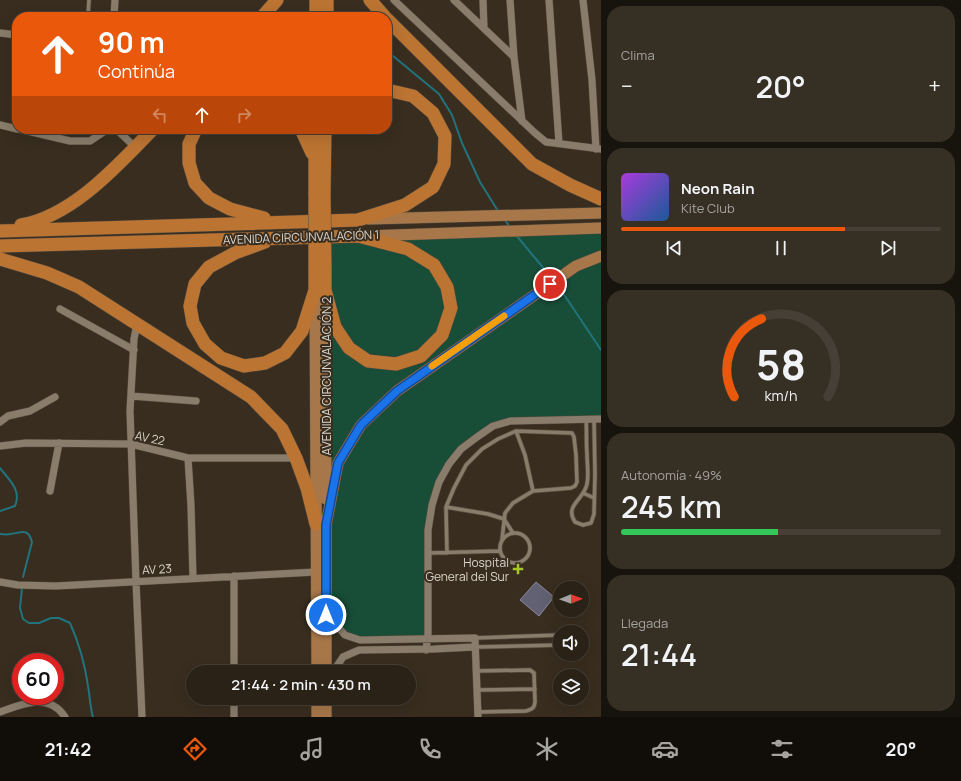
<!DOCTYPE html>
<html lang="es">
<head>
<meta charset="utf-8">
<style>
	:root { --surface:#2a2217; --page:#362f24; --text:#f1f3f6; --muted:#a5a4a1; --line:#463f36; --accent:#ea580c }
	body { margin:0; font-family:Manrope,sans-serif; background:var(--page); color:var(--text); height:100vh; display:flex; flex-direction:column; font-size:15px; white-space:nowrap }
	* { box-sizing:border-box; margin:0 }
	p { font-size:13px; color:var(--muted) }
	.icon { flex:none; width:22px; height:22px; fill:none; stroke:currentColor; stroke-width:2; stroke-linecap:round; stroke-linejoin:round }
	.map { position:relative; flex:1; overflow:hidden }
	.drawer { display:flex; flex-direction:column; gap:6px; padding:6px; background:#17130d; width:360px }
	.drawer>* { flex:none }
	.top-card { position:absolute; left:12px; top:12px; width:380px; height:122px; border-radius:16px; box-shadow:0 4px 16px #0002,0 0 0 1px var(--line); background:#ea580c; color:#fff; overflow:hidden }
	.needle { width:26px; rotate:89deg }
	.controls { position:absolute; left:553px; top:581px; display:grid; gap:8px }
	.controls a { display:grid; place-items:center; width:36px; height:36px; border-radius:50%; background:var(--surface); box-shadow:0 4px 16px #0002,0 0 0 1px var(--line); font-size:20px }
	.speed { position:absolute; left:12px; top:653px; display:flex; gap:8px; font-size:20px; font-weight:700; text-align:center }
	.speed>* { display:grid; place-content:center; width:52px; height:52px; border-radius:50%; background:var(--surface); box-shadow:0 4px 16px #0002,0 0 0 1px var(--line); line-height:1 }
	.speed .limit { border:6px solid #d22; background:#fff; color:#111 }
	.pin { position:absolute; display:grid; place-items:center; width:34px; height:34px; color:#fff; margin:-17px; border:2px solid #fff; border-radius:50%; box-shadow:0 1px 4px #0007 }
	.me { position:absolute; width:44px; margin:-22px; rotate:0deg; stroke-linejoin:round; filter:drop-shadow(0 0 3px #0008) }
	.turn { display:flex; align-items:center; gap:14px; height:84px; padding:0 20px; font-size:18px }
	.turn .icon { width:52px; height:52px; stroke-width:2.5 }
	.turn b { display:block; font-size:28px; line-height:34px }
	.lanes { display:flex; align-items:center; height:38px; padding:0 20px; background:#0003; justify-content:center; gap:20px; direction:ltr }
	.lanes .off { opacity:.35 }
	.big { font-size:30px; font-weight:600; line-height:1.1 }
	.drawer .tile { flex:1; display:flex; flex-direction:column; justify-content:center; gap:6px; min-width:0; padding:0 14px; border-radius:16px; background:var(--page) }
	.drawer .dial { align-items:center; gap:0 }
	.dial svg { height:104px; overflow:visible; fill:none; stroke:var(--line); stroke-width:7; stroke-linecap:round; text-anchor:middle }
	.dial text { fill:var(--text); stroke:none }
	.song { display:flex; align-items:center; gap:12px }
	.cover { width:48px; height:48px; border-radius:6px; background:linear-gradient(135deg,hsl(280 70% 55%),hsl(210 70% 35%)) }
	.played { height:4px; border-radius:2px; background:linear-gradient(90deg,var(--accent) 70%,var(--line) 70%) }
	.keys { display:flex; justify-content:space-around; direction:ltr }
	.heat { display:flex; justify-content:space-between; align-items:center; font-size:22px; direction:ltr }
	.charge { height:6px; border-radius:3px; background:linear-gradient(90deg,#34c759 49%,var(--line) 0) }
	.trip { position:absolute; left:186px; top:665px; width:230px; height:40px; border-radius:20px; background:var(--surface); box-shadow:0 4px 16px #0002,0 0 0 1px var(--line); font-weight:600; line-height:40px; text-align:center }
	.tabs { display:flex; height:64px; justify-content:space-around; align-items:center; background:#110e09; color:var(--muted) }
	.tabs .icon { width:28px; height:28px }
	.tabs .on { color:var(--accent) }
	.tabs b { font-size:18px; color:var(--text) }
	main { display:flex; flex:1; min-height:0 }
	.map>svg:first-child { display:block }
	.green { fill:#184d38 }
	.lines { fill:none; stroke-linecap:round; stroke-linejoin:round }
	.stream { stroke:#21747d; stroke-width:2 }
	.building { fill:#616173; stroke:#89899d }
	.lane-casing { stroke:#544b3e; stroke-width:5 }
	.street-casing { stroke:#544b3e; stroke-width:8 }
	.primary-casing { stroke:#544b3e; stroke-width:12 }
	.highway-casing { stroke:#544b3e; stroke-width:14 }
	.lane { stroke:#897c6b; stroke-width:3.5 }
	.street { stroke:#897c6b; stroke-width:7 }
	.primary { stroke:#a87749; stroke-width:11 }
	.highway { stroke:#bc7432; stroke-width:13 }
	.highway-bridge-casing { stroke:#544b3e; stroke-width:14; stroke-linecap:butt }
	.highway-bridge { stroke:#bc7432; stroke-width:13 }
	.route-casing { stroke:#114b97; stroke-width:10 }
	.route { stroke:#1a73e8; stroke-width:7 }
	.slow { stroke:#f59e0b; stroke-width:7 }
	.poi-dot { fill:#a5c824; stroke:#382d1f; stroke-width:1.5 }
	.labels { text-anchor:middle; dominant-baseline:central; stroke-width:4; stroke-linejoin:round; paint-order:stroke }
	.street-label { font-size:12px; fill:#dbd5cb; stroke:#382d1f }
	.poi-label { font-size:12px; fill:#dbd5cb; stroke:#382d1f; text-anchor:end }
</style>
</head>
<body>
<main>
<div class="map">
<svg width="601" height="717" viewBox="0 0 601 717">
	<rect width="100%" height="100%" fill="#382d1f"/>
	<path class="green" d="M601,228V419L510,421L493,426L449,464L432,505L427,639L360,640L345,635L326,601L325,237Z"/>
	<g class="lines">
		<path class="stream" d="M342,13L347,17
			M387,51L439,94L452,115L462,143L480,182L498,211
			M504,219L510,227
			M516,235L550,276
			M557,284L601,350
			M0,468C9,480 22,490 15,506L0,511
			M0,534C3,534 7,535 10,534C21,533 28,527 32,542L23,577
			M22,588L20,608L23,619L29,623H39L51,618H59L70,623C79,643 85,665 88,686C90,697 90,707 93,717"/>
	</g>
	<path class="building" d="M536,582L554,597L539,616L520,600Z"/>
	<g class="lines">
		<g class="lane-casing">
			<path id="lane" d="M88,17L89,0
				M586,419C587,431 586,442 587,453C587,464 589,475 587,484C584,500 564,505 575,522L583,525L591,523L594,514L595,474L594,419
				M516,431L525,455L533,491
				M583,493L594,498
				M446,507L488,514L504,519L513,533
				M500 548a15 15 0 1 1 30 0a15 15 0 1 1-30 0Z
				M429,553L500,551
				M447,553L446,507L454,488L466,465L482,449L498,439L516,431L572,433L574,437L576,455L577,482L575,486L571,488L533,491L513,503L505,513L502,540
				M582,635L584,639L582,644
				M475,638L560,635
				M475,647L560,645
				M475,671L530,670L534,673L535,702C534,709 532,709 526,711L478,712
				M477,690L535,689"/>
		</g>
		<g class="street-casing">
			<path id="street" d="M394,0L535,133L546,142L601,149
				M454,0L514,57
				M483,0L484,28
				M510,0L514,57L522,121
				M549,0L559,143
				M583,0L592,80L596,149
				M114,17L115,0
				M0,33L17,35
				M0,125L17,129
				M19,129L70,141H90L108,129
				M116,129L135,147
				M60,309L134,350
				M137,324L134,339L130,411L136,582L142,717
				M131,396L196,401
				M0,422L8,416L30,411L55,397
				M0,446L26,443L131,444L188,458H296
				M188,458L191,506L193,578
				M50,491L59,443
				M234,576V672
				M0,582L18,585L56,586L316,572
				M328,607L337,626L345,635L360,640L475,638L478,717
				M426,650L428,633V530L432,505L439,482L449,464L461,449L477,437L493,426L510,421L601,419
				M333,672L343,657L359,650L434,649L474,647
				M234,698V717
				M0,712C22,704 49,692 65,717"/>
		</g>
		<g class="primary-casing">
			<path id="primary" d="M369,219L601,213
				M366,236L601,228
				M315,296L317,672
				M325,303L326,499
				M326,519V672
				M326,525L338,463L361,425L397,391L576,266L601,256
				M317,698V717
				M326,698V717"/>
		</g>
		<g class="highway-casing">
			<path id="highway" d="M370,0L385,17
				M262,17L277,0
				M316,17V0
				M327,17V0
				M387,19L532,164L570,185L601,199
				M196,129L189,144V163L195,183L209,198L230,209L264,218
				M301,129L312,153
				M315,195V129
				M324,195L325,129
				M21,225C73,216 118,165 153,129
				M0,231L358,220L405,205L433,187L444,164L445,136L433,113L413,96L387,90
				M265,242L235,253L209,267L195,284L190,306L193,323L205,344L221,358L244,366L265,363L285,353L302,331L315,290V265
				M0,246L358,236L408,249L434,265L447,287L451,308L442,335L421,356L396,364L368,361L349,348L335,327L325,290V265
				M0,259L47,273L79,287L251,397L282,429L296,458L307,488L316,524"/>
		</g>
		<use href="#lane" class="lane"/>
		<use href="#street" class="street"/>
		<use href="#primary" class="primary"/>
		<use href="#highway" class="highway"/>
		<g class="highway-bridge-casing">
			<path id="highway-bridge" d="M315,195V265
				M324,195L325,265"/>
		</g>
		<use href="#highway-bridge" class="highway-bridge"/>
	</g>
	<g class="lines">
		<g class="route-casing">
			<path id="route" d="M326,615V525L338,463L361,425L397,391L550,284"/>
		</g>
		<use href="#route" class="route"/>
		<path class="slow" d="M432,366L504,316"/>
	</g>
	<path class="poi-dot" d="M516 563h4v4h4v4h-4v4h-4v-4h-4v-4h4z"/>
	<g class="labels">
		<g class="street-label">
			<text transform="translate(301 237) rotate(-2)">AVENIDA CIRCUNVALACIÓN 1</text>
			<text transform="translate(326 376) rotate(-90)">AVENIDA CIRCUNVALACIÓN 2</text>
			<text transform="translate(150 438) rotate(12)">AV 22</text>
			<text transform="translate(157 569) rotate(-3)">AV 23</text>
		</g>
		<g class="poi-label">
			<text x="509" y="562">Hospital<tspan x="509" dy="14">General del Sur</tspan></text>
		</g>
	</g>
</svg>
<div class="controls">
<a><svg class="needle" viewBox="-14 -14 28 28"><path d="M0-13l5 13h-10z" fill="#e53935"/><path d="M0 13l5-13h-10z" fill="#a5a4a1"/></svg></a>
<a><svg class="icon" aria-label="sound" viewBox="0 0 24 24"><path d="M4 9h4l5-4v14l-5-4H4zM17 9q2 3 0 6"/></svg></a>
<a><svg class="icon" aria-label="layers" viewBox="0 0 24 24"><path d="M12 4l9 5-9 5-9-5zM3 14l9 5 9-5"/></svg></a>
</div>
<div class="speed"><div class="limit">60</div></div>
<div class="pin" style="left:550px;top:284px;background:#d93025"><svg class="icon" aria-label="arrive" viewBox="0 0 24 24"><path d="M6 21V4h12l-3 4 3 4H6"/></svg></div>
<svg class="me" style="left:326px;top:615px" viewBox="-20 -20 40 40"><circle r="17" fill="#1a73e8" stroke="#fff" stroke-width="3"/><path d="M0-11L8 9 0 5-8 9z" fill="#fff"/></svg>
<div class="trip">21:44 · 2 min · 430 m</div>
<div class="top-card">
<div class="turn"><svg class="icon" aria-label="ahead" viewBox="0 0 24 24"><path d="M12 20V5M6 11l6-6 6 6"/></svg><div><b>90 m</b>Continúa</div></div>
<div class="lanes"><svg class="icon off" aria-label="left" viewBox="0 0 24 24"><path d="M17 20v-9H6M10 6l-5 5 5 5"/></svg><svg class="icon" aria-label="ahead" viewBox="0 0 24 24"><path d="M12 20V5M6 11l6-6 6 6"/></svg><svg class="icon off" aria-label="right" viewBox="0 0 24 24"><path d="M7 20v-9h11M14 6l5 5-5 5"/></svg></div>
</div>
</div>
<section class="drawer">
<div class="tile"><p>Clima</p>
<div class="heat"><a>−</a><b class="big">20°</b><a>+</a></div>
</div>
<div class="tile">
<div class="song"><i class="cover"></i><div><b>Neon Rain</b><p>Kite Club</p></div></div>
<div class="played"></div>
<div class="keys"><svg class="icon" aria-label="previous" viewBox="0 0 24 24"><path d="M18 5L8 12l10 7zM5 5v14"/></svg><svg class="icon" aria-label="pause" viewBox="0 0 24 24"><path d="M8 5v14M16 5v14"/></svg><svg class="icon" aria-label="next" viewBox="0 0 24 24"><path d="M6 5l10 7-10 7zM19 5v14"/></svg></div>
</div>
<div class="tile dial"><svg viewBox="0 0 100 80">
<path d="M14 69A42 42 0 1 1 86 69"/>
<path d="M14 69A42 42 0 0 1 35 9" stroke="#ea580c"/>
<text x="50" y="56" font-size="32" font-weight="700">58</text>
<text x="50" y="72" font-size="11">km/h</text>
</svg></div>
<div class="tile"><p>Autonomía · 49%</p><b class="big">245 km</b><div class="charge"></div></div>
<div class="tile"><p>Llegada</p><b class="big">21:44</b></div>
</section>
</main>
<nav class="tabs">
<b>21:42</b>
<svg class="icon on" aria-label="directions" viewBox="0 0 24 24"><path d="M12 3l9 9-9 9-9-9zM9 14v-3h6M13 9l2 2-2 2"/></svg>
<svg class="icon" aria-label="music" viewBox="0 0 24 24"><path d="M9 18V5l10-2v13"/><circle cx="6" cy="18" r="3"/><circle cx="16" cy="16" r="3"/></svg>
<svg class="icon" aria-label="phone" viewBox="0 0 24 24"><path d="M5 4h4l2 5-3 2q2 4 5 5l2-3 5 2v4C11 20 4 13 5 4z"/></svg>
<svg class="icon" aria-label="climate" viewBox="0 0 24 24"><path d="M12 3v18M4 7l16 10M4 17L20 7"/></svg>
<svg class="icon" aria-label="car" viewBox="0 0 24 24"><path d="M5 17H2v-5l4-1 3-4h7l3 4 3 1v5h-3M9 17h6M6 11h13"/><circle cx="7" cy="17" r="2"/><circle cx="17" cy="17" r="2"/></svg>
<svg class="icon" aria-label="filters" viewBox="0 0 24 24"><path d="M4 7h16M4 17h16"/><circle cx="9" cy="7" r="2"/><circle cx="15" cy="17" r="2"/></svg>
<b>20°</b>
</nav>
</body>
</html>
